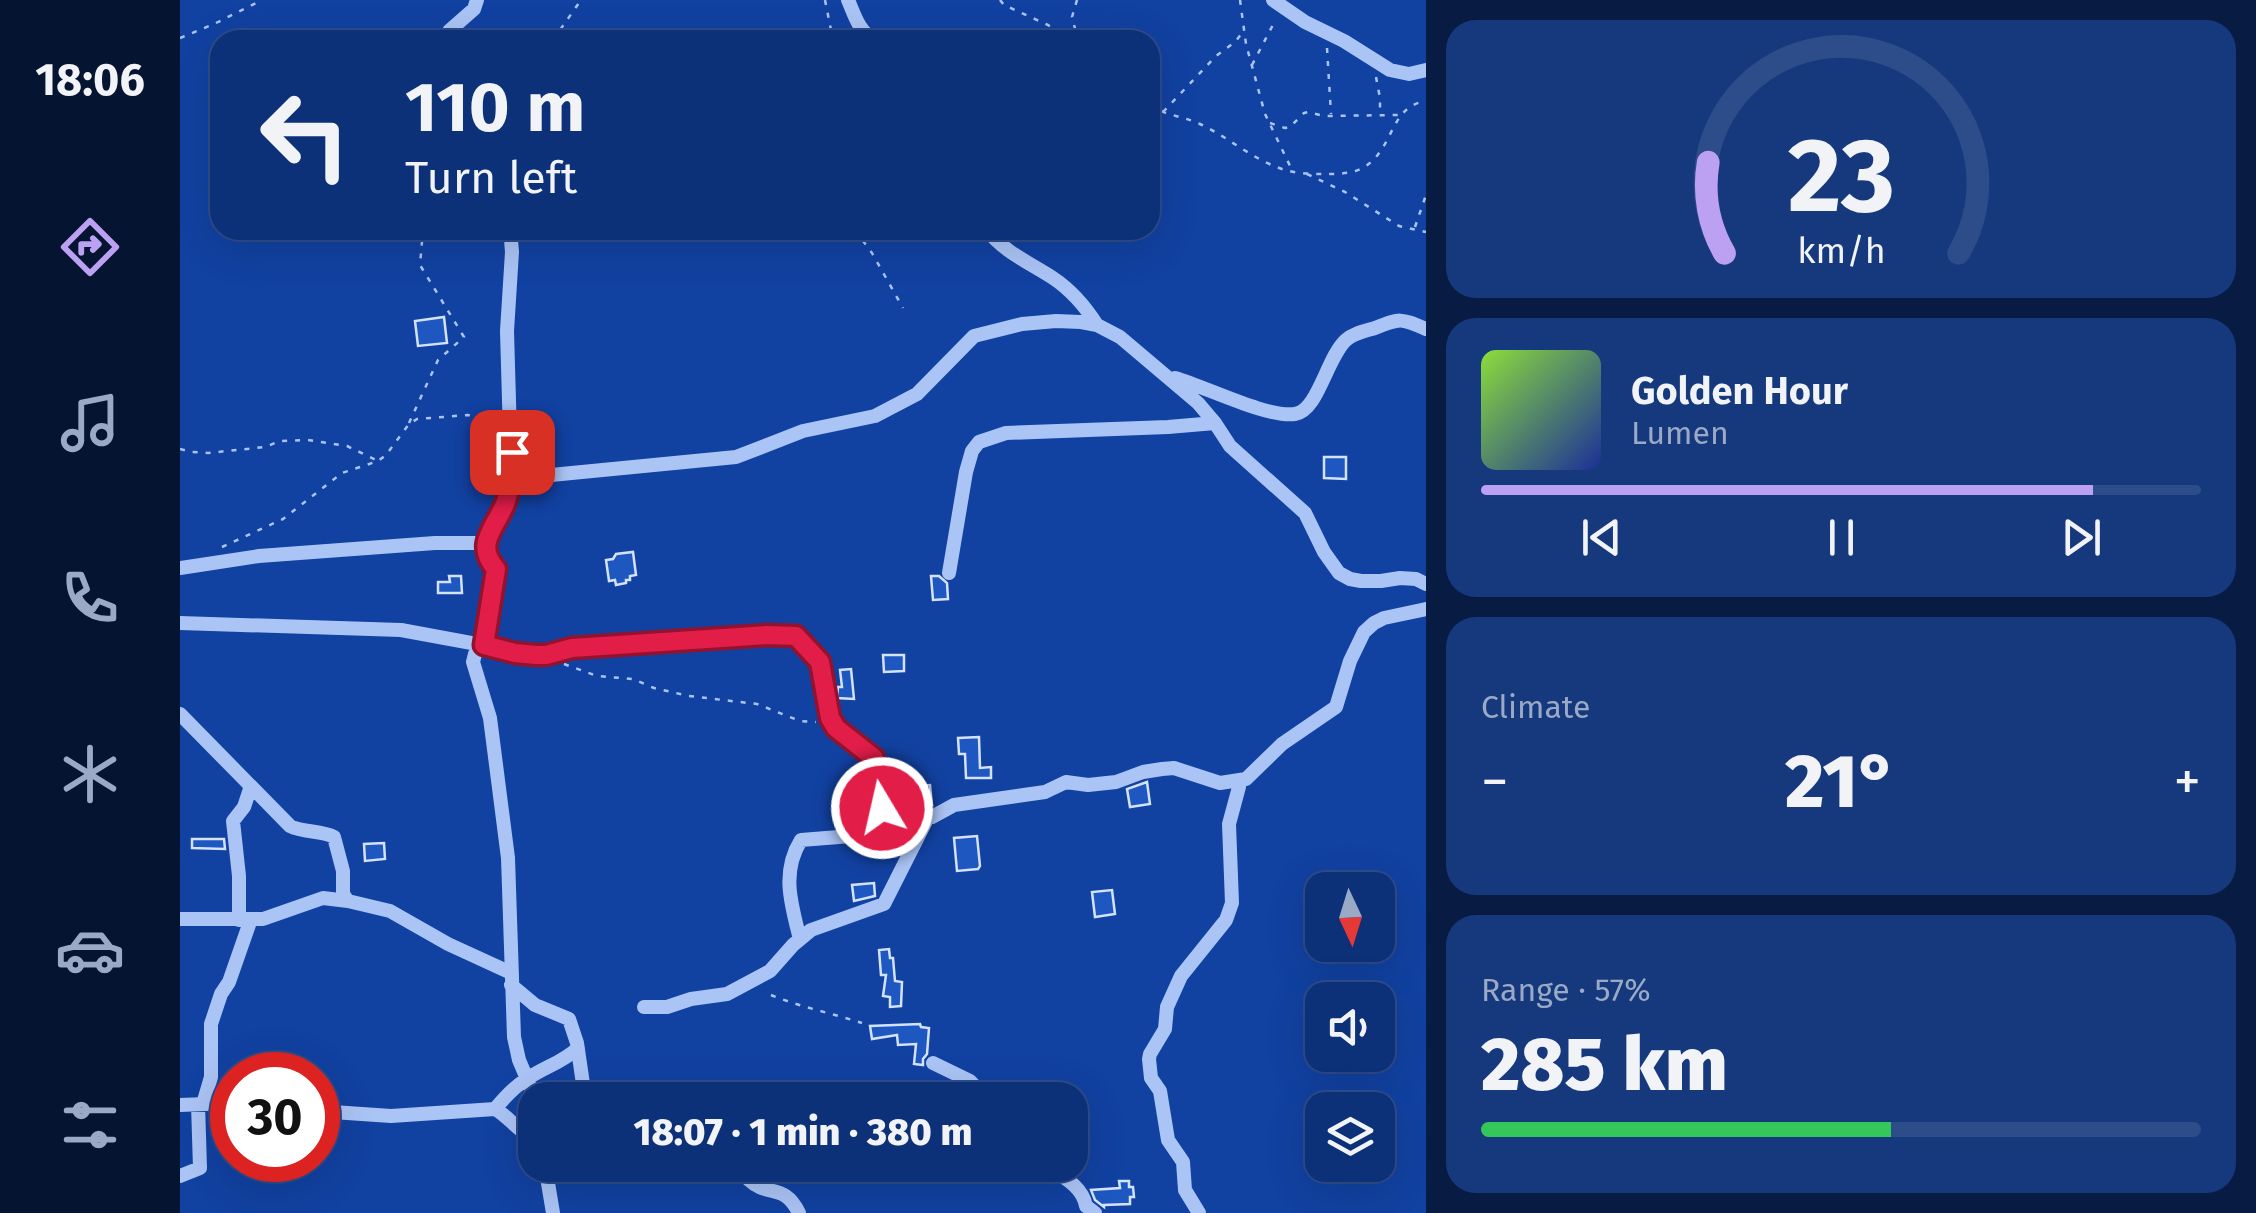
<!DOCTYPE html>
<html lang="en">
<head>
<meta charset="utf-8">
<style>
	:root { --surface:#0d3179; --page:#16397e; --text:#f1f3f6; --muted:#9aa9c6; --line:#2d4c8a; --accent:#bca0f2 }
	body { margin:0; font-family:"Fira Sans",sans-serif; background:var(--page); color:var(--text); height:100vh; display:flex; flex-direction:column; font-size:38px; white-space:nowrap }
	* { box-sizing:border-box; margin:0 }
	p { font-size:32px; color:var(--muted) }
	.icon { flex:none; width:55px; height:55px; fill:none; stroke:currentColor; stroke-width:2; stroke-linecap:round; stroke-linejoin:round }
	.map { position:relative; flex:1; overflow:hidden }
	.details { display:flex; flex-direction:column; gap:20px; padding:20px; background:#071b43; width:830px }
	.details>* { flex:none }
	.top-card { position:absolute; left:30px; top:30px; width:950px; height:210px; border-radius:30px; box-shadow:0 10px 40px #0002,0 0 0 2px var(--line); background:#0d3179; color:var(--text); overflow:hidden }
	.needle { width:65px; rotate:176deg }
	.buttons { position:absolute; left:1125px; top:872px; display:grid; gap:20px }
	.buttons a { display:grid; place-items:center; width:90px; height:90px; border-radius:20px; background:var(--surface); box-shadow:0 10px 40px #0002,0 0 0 2px var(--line); font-size:50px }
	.speed { position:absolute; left:30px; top:1052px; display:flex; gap:20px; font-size:50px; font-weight:700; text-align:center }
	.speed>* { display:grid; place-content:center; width:130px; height:130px; border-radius:50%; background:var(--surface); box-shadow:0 10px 40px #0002,0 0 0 2px var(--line); line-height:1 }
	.speed .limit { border:15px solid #d22; background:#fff; color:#111 }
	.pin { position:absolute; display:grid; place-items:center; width:85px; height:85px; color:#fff; margin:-42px; border-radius:20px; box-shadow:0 5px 15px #0006 }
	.me { position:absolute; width:110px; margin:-55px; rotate:351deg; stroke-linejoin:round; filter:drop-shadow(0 0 8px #0008) }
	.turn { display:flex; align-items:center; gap:35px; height:210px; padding:0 30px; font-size:45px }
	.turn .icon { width:130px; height:130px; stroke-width:2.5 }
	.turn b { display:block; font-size:70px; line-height:85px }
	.big { font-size:75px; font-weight:800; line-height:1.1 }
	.details .card { flex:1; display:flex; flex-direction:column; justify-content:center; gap:15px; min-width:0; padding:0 35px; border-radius:30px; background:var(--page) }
	.details .dial { align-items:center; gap:0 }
	.dial svg { height:260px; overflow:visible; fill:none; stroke:var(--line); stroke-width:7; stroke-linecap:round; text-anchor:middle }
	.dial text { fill:var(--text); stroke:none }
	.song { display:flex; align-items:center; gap:30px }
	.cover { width:120px; height:120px; border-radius:15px; background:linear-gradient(135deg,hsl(90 70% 55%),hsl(230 70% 35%)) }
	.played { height:10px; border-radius:5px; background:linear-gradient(90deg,var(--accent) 85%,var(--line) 85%) }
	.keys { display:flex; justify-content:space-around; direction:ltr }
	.heat { display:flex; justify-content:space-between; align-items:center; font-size:55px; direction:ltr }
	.charge { height:15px; border-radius:8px; background:linear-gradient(90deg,#34c759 57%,var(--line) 0) }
	.trip { position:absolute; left:338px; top:1082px; width:570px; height:100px; border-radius:30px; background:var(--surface); box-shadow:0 10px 40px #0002,0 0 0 2px var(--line); font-weight:800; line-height:100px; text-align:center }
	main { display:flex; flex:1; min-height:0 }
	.dock { display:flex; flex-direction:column; width:180px; justify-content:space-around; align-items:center; background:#051430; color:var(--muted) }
	.dock .icon { width:70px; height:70px }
	.dock .selected { color:var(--accent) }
	.dock b { font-size:45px; color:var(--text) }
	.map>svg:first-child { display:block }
	.building { fill:#1f57c0; stroke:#d3e2fe; stroke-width:2.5 }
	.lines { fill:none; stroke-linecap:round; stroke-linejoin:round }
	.path { stroke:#aac4f5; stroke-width:2.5; stroke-dasharray:5 8; stroke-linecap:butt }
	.minor { stroke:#aac4f5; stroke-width:14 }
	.route-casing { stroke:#92132f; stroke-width:25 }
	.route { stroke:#e11d48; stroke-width:18 }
</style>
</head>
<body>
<main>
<nav class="dock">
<b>18:06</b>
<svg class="icon selected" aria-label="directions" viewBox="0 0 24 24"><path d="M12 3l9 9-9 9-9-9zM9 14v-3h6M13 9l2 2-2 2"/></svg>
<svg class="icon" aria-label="music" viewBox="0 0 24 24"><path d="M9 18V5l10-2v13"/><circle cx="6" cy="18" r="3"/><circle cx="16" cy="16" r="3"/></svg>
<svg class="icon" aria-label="phone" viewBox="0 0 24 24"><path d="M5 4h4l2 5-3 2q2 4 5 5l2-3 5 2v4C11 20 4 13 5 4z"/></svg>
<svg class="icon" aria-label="climate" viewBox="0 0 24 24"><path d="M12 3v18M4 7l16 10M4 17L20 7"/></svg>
<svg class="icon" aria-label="car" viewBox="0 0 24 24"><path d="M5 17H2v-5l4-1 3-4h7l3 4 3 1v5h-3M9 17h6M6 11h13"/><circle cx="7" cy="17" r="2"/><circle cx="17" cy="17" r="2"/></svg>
<svg class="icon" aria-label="filters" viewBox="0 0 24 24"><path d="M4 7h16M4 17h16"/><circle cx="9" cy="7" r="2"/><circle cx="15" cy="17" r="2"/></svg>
</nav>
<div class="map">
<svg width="1246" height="1213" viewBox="0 0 1246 1213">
	<rect width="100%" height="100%" fill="#1141a1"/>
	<path class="building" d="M264,317L267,343L238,346L235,321Z
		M1144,457H1166V479L1144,478Z
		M453,552L456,575L450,576V580H446V583L436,585L435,580L429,581L426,560L433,559L436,554Z
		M269,576H281L282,593H258V582H270Z
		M751,576H759L767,583L768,599L753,600Z
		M703,655H724V671L704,672Z
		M671,669L674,699L657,698L658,687H662L660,670Z
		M799,737L800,768L811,767V778H786L785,754H779L778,738Z
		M967,782L970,804L950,807L947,789Z
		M750,785L752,805L719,808L718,797L724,793V787Z
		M797,836L800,866L798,869L777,871L774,838Z
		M12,839H44L45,849L12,848Z
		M204,843L205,859L185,861L184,844Z
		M694,883L695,896L674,901L672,885Z
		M932,890L935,914L915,917L912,892Z
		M709,949L710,958H713L715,981L722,982L721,1006L710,1007V997L703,996L706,975H701L699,950Z
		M740,1024L741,1027L749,1028L747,1054L743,1059V1065L734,1064L736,1044L718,1045L717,1035L692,1039L690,1026Z
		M939,1181H949V1187H953L954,1197H950V1204L924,1205V1207L915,1200L911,1190L940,1188Z"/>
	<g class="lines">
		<path class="path" d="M645,0L653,40
			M820,0L824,5L868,25L889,40
			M897,0L892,17L898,40
			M1060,0L1066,44L1085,114L1112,170
			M0,38L34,24L82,0
			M373,40L401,0
			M1147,48L1151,114
			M1072,65L1096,19
			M1196,77L1200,98V113
			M970,105C986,116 1003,116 1020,124C1048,137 1072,159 1102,169C1116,174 1133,174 1148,174C1164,174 1179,173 1191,162C1214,142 1212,106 1246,101
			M983,112L1036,56L1055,42L1062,33
			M1090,123L1105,128L1110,127L1124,113L1128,112L1144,116L1220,115
			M1127,174L1165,192L1219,226L1246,232
			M1235,227L1246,195
			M675,230L692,253L723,308
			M229,423L258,360L284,337L240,265L243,230
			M0,449L12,452L28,453L85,447L100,441L128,440L167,446L196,460
			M42,547L103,519L162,473L198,461L206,455L229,424L237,419L288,415L301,420L315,421
			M384,664L417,676L453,679L474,688L509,696L577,704L620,721L636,722
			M591,995C620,1007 651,1013 682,1023"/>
		<path class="minor" d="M668,0C675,16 678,30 694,40
			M1093,0L1125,22L1164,41L1210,70L1229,74L1246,70
			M269,40V31L294,9L297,0
			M325,230L331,240L332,252L327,331L331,470L327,500L308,539L306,549V556L316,569L304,645L295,654L293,662L310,718L328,858L334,1037L339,1060L356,1100
			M807,230C824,252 850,263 873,278C891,290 905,306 917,325
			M995,378C1026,387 1087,418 1115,414C1138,411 1147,357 1166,340C1174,333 1185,331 1195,328C1221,318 1220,318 1246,329
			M330,479L556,457L623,431L695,416L737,394L794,336L842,324L876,321L901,322L917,325L940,337L1018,403L1035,423L1050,446L1125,513L1144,552L1159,573L1170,579L1181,581H1201L1220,578L1236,579L1246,584
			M0,568L79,556L255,543H307
			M769,573L786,472L792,451L799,442L826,433L988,427L1035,423
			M0,623L221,630L356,655H365L392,648L587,635L615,636L640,662L650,718L656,728L694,758L706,828L726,817H752L774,805L865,792L886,782L908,785L936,782L963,772L982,769L994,768L1040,783L1066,779L1102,744L1156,707L1170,661L1184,632L1194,623L1204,618L1246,609
			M0,714L110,826C124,833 141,830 154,837L163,871V894L168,901L210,911L268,944L331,973
			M0,919H83L143,898L168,901
			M59,920V876L53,821L64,807L71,786
			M620,939C611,904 601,872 621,840L684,835L706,828
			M331,985L355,1005L389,1019L397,1043L403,1084L410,1100
			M464,1007H487L511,999L547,994L590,971L613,945L631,930L704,904L748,817
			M753,1063L790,1081L808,1100
			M23,1104L31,1077V1024L41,994L49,982L71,919
			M0,1105L52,1103
			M315,1109C330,1117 339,1134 355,1137
			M138,1111L211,1116L315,1109C324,1098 335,1086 347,1079C364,1067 382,1063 398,1048
			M365,1165L373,1213
			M559,1165C561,1168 566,1177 569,1180C588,1198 604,1182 619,1213
			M865,1165C882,1177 902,1185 906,1206L915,1213
			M0,1176L20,1168L18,1104
			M1019,1213L1005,1190L1003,1162L988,1140L980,1091L971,1078L969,1059L970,1054L985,1029L987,1007L1001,976L1046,920L1052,903L1049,824L1059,787L1058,782"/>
	</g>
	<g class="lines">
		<g class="route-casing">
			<path id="route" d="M332,452C331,468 331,486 326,501C317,527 293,543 316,569L304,645L335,653L356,655H366L392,648L587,635L616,636L640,662L650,718L656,728L694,758L702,808"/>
		</g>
		<use href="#route" class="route"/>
	</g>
</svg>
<div class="buttons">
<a><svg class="needle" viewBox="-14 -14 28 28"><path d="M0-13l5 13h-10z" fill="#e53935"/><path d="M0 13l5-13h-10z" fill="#9aa9c6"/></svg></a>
<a><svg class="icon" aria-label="sound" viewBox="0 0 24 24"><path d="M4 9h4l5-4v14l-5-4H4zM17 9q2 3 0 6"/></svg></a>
<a><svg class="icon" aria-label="layers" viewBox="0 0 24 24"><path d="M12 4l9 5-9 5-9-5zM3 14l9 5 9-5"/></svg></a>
</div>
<div class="speed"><div class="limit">30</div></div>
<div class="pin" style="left:332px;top:452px;background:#d93025"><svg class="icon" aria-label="arrive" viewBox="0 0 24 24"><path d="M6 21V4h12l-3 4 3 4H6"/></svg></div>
<svg class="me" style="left:702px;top:808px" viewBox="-20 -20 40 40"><circle r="17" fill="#e11d48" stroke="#fff" stroke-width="3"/><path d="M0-11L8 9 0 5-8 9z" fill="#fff"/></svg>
<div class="trip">18:07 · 1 min · 380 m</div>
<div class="top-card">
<div class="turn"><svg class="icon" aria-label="left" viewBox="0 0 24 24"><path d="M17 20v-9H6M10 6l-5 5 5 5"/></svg><div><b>110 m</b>Turn left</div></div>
</div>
</div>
<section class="details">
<div class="card dial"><svg viewBox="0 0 100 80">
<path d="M14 69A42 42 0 1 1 86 69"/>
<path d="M14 69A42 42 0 0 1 9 41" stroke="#bca0f2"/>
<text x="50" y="56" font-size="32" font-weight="700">23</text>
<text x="50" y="72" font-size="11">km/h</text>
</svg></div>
<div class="card">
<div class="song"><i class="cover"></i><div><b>Golden Hour</b><p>Lumen</p></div></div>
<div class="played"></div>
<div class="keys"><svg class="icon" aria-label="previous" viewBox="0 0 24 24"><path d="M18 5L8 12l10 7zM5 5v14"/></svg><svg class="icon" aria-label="pause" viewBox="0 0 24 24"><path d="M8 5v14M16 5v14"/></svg><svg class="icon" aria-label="next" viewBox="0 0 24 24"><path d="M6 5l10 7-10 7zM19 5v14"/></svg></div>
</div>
<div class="card"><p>Climate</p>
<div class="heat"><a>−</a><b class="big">21°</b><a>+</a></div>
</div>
<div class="card"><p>Range · 57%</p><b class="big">285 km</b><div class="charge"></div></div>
</section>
</main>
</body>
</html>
